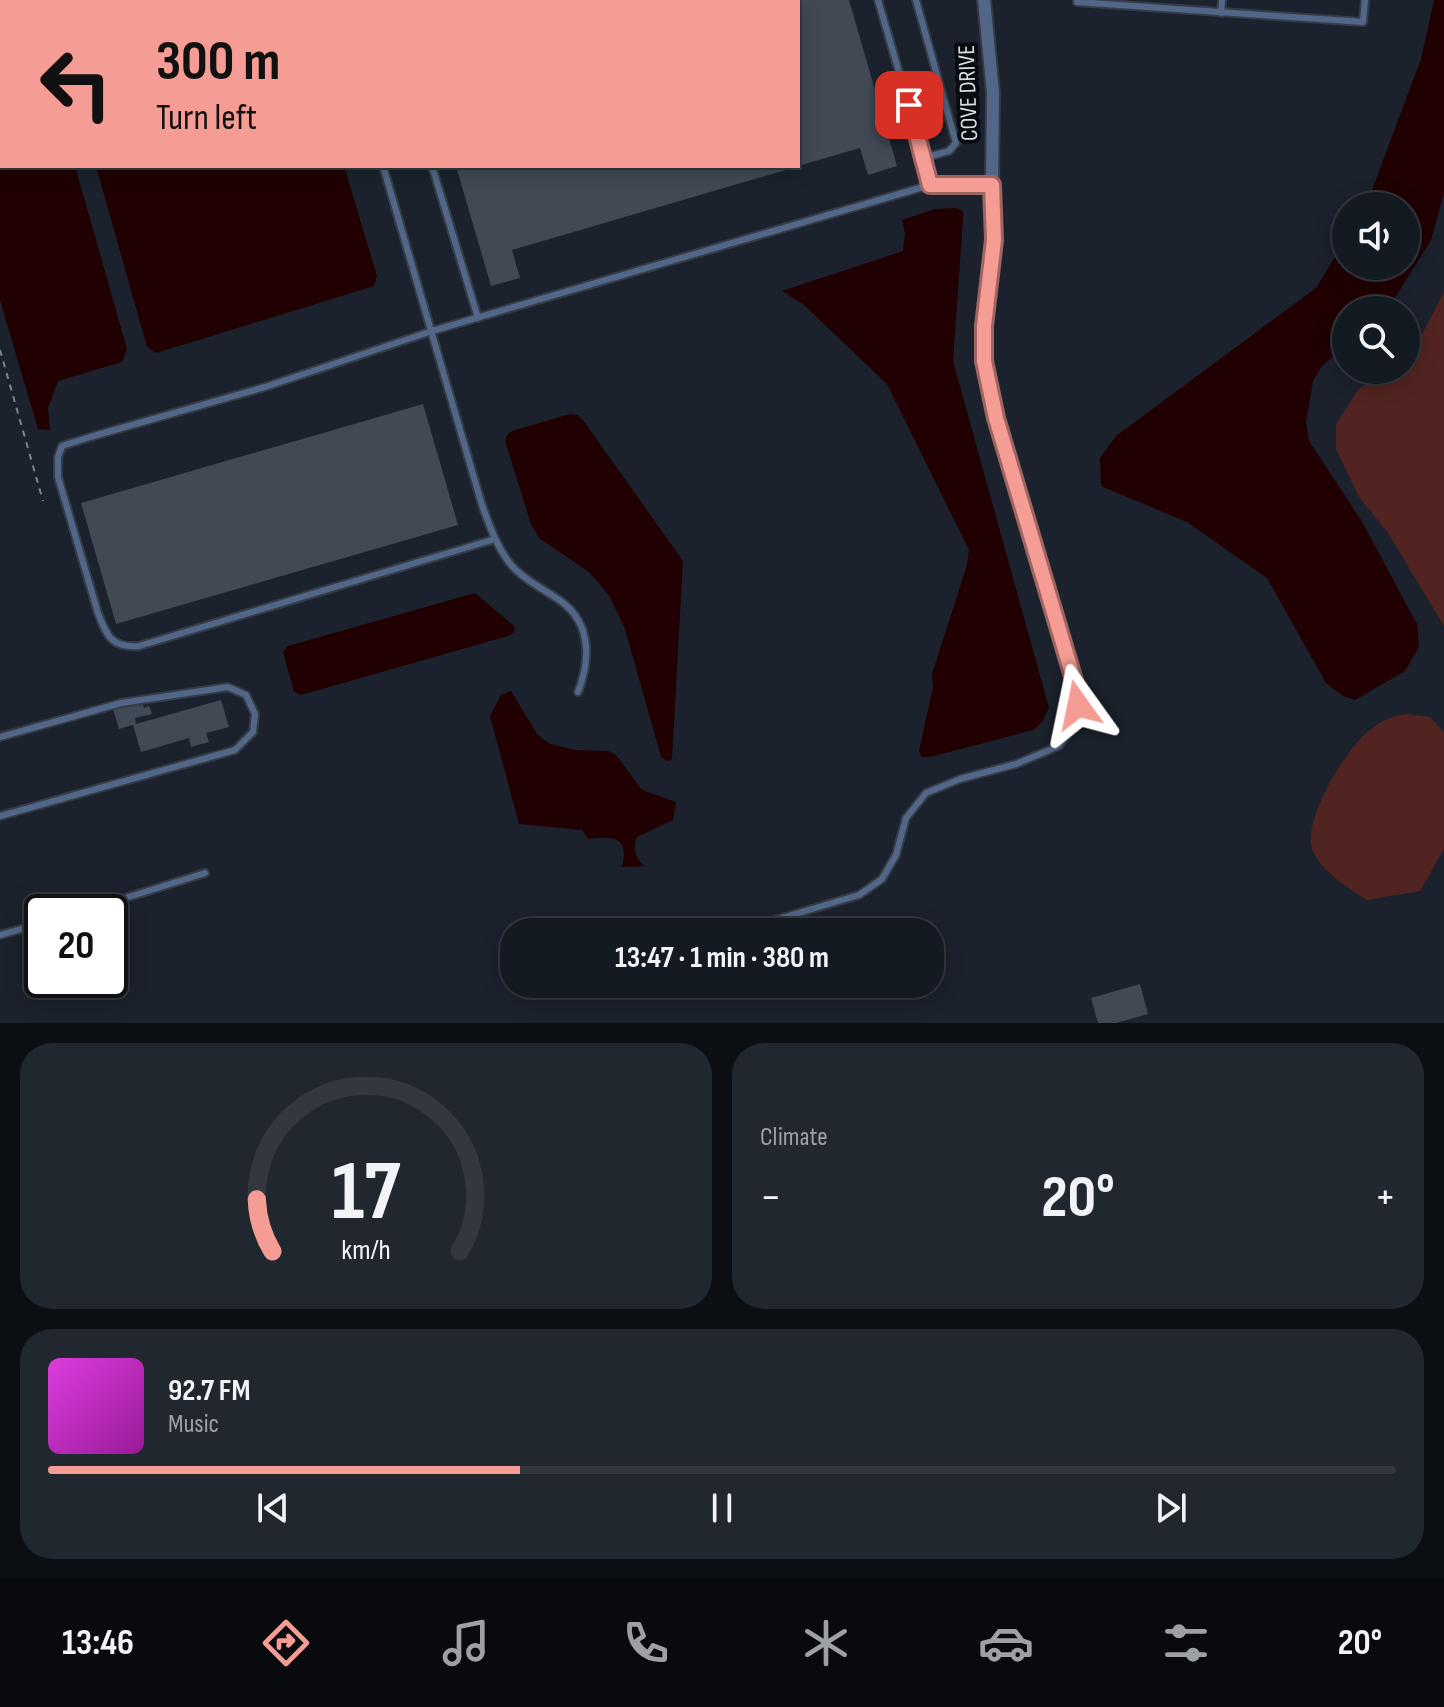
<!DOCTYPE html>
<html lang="en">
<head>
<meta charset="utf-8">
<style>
	:root { --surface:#141a22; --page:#21272f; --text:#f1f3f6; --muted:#9da1a5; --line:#333840; --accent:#f59c94 }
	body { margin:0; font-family:"Sofia Sans Condensed",sans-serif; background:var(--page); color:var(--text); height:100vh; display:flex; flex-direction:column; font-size:30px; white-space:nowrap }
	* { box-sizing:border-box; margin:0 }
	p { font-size:26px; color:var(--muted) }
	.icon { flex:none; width:44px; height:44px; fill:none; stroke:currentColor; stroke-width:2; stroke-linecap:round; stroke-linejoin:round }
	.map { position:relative; height:1023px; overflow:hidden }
	.drawer { display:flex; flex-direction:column; gap:20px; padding:20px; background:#0b0e13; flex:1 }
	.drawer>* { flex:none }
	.guide { position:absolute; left:0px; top:0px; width:800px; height:168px; box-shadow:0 4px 20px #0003,0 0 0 2px var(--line); background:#f59c94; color:#111; overflow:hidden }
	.fabs { position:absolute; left:1332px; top:192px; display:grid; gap:16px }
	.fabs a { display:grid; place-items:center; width:88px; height:88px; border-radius:50%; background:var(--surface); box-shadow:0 4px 20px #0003,0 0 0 2px var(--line); font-size:40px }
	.speed { position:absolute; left:24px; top:894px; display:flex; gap:16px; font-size:40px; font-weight:700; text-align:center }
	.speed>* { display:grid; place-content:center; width:104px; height:104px; border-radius:50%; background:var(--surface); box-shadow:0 4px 20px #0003,0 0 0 2px var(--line); line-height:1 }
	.speed .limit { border:4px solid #111; border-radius:12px; background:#fff; color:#111 }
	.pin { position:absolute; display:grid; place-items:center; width:68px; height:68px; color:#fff; margin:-34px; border-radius:16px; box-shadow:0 4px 12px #0006 }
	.me { position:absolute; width:88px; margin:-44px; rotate:348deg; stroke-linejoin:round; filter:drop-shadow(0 0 6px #0008) }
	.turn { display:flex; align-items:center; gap:28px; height:168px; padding:0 24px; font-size:36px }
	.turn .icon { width:104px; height:104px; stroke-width:2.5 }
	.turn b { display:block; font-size:56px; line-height:68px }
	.big { font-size:60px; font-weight:700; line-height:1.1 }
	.drawer .card { flex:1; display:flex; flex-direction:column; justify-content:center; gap:12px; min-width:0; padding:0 28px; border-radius:32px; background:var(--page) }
	.drawer .dial { align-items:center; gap:0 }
	.dial svg { height:208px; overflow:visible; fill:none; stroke:var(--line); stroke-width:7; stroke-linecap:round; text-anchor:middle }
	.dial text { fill:var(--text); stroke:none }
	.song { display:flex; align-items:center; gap:24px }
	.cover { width:96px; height:96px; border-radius:12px; background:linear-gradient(135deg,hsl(300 70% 55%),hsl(300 70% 35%)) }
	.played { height:8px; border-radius:4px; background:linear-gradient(90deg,var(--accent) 35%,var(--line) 35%) }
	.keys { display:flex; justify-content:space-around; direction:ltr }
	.heat { display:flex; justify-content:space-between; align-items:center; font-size:44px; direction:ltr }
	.drawer .tiles { flex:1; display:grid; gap:20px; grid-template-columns:1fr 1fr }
	.card:last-child { grid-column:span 2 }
	.trip { position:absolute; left:500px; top:918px; width:444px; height:80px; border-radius:32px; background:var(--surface); box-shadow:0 4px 20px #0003,0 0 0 2px var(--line); font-weight:700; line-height:80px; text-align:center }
	.menu { display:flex; height:128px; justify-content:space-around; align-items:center; background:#080a0e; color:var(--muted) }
	.menu .icon { width:56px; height:56px }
	.menu .active { color:var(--accent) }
	.menu b { font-size:36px; color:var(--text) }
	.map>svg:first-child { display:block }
	.green { fill:#512421 }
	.water { fill:#200000 }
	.building { fill:#414955 }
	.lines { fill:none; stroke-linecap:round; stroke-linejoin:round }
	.lane-casing { stroke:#353c47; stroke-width:10 }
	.street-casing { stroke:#353c47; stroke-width:16 }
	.path { stroke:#7e848e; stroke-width:2; stroke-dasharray:6 6; stroke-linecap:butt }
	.lane { stroke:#526787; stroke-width:6 }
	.street { stroke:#526787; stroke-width:12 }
	.route-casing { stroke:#9f6560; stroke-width:20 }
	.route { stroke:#f59c94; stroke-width:14 }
	.labels { text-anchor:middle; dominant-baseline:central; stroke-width:8; stroke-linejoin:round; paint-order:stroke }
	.street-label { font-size:24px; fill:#d8dde5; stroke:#080b10 }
</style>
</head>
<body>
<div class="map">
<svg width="1444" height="1023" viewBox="0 0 1444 1023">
	<rect width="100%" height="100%" fill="#1b222d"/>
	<path class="green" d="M1444,292V626L1388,533L1359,497L1336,449V424L1358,390L1384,370H1406V353L1417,344Z
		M1406,714L1430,717L1444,732V849L1420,891L1367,900C1348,888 1322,872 1313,851C1301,822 1343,756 1363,736C1375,724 1390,716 1406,714Z"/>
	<path class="water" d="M1434,0H1444V193L1431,240L1391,304L1384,310H1346V344L1322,366L1313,381L1306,422L1309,441L1361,520L1417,624L1419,647L1405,671L1355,700L1343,696L1326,683L1267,578L1187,522L1101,486L1100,458L1116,436L1316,288L1346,239V266H1406V206H1366L1421,59Z
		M0,150H2V166H75L127,349L122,362L58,381L48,408L50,430L38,429L0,300Z
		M96,166H344L377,276L374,286L156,353L147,347Z
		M955,208L963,211V220L953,361L1049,708L1042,722L1033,730L930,757H922L919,751L933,687L932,674L967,565L969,550L887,384L804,305L782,291L903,251L905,233L902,220L935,209Z
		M570,414L577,415L583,420L683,561L672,759L667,761L661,757L625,629L610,597L589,572L539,538L531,524L505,441L507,435L512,431Z
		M475,593L515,627L514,632L508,636L301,695L294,692L283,652L288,646Z
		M511,691L537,734L548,743L574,750L608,751L616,755L642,790L676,802L673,820L637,837C632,847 636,861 645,866L622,867C630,835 612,837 588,839L582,830L519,824L490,716L501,695Z"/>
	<path class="building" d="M798,0H849L897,166L868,175L860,148L798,166Z
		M456,166H795L796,167L512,250L520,278L491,286Z
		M423,404L458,525L116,624L81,503Z
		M221,700L229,727L206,733L209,742L191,747L189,738L141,752L133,725L119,729L113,709L142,701L144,708L149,706L152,714L135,718L136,724Z
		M1140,984L1148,1014L1116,1023H1098L1091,998Z"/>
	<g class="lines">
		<g class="lane-casing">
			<path id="lane" d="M335,0L336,2
				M382,0V2
				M878,0L924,158
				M916,0L956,143L949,151L924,158L930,185
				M1077,0V2L1363,22L1365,0
				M290,2L297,0
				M1221,13L1222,0
				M0,81H2
				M383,166L482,505C490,527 497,548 512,566C525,581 546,590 562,602C592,625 590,661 578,692
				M432,166L478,318
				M495,539L139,646C111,648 107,636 98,613L58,477V457L62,446L90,437L265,387L432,331L930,185H992L994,240L984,326V361L996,418L1074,680L1078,705L1075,723L1059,746L1016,764L960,779L926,793L906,818L896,855L882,879L859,895L735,932
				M0,737L121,703L228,687L246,695L255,714L253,732L235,750L0,816
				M81,912L205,873
				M0,935L42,923"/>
		</g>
		<g class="street-casing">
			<path id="street" d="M984,0L993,93L992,185"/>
		</g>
		<path class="path" d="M0,350L43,501"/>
		<use href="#lane" class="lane"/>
		<use href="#street" class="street"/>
	</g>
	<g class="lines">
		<g class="route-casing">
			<path id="route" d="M909,105L930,185H992L994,240L984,326V361L996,418L1074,680L1078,705"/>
		</g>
		<use href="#route" class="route"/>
	</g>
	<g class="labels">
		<g class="street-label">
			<text transform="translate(968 93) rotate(-92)">COVE DRIVE</text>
		</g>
	</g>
</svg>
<div class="fabs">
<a><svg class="icon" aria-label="sound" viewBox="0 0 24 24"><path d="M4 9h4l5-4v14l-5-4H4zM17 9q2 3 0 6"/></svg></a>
<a><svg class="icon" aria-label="search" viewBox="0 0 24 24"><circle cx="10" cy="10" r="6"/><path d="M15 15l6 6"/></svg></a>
</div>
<div class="speed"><div class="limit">20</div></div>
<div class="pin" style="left:909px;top:105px;background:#d93025"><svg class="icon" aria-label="arrive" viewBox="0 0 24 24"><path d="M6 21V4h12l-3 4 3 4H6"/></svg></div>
<svg class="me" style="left:1078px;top:705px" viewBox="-20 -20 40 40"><path d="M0-17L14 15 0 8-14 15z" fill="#f59c94" stroke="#fff" stroke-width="4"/></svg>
<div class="trip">13:47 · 1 min · 380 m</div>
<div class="guide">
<div class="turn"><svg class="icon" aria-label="left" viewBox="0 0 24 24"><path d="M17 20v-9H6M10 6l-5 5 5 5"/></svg><div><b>300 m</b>Turn left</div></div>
</div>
</div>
<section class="drawer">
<div class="tiles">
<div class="card dial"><svg viewBox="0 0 100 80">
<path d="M14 69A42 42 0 1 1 86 69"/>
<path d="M14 69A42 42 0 0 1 8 49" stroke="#f59c94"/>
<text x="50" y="56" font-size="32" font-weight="700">17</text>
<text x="50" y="72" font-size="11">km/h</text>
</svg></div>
<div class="card"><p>Climate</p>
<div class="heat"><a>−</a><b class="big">20°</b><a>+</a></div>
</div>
<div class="card">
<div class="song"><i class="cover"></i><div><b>92.7 FM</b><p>Music</p></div></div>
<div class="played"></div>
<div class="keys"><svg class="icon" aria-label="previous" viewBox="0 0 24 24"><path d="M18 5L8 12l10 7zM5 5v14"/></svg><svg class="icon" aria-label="pause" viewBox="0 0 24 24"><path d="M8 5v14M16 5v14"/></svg><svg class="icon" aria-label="next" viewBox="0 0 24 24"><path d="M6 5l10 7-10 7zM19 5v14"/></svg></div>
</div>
</div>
</section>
<nav class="menu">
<b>13:46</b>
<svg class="icon active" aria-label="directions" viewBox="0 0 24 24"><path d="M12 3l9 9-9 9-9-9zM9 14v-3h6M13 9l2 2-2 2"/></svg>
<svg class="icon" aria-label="music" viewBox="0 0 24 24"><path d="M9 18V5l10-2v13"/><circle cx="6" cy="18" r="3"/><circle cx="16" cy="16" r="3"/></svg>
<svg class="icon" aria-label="phone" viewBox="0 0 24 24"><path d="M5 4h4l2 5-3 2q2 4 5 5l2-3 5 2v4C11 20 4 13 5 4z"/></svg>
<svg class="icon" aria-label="climate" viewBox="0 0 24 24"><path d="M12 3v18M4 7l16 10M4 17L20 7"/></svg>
<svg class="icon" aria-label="car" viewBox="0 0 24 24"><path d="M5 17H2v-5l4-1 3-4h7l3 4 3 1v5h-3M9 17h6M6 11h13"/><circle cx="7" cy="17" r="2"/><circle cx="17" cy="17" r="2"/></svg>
<svg class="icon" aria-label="filters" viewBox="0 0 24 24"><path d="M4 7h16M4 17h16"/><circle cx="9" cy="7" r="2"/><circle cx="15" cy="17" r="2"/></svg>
<b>20°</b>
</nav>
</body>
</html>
